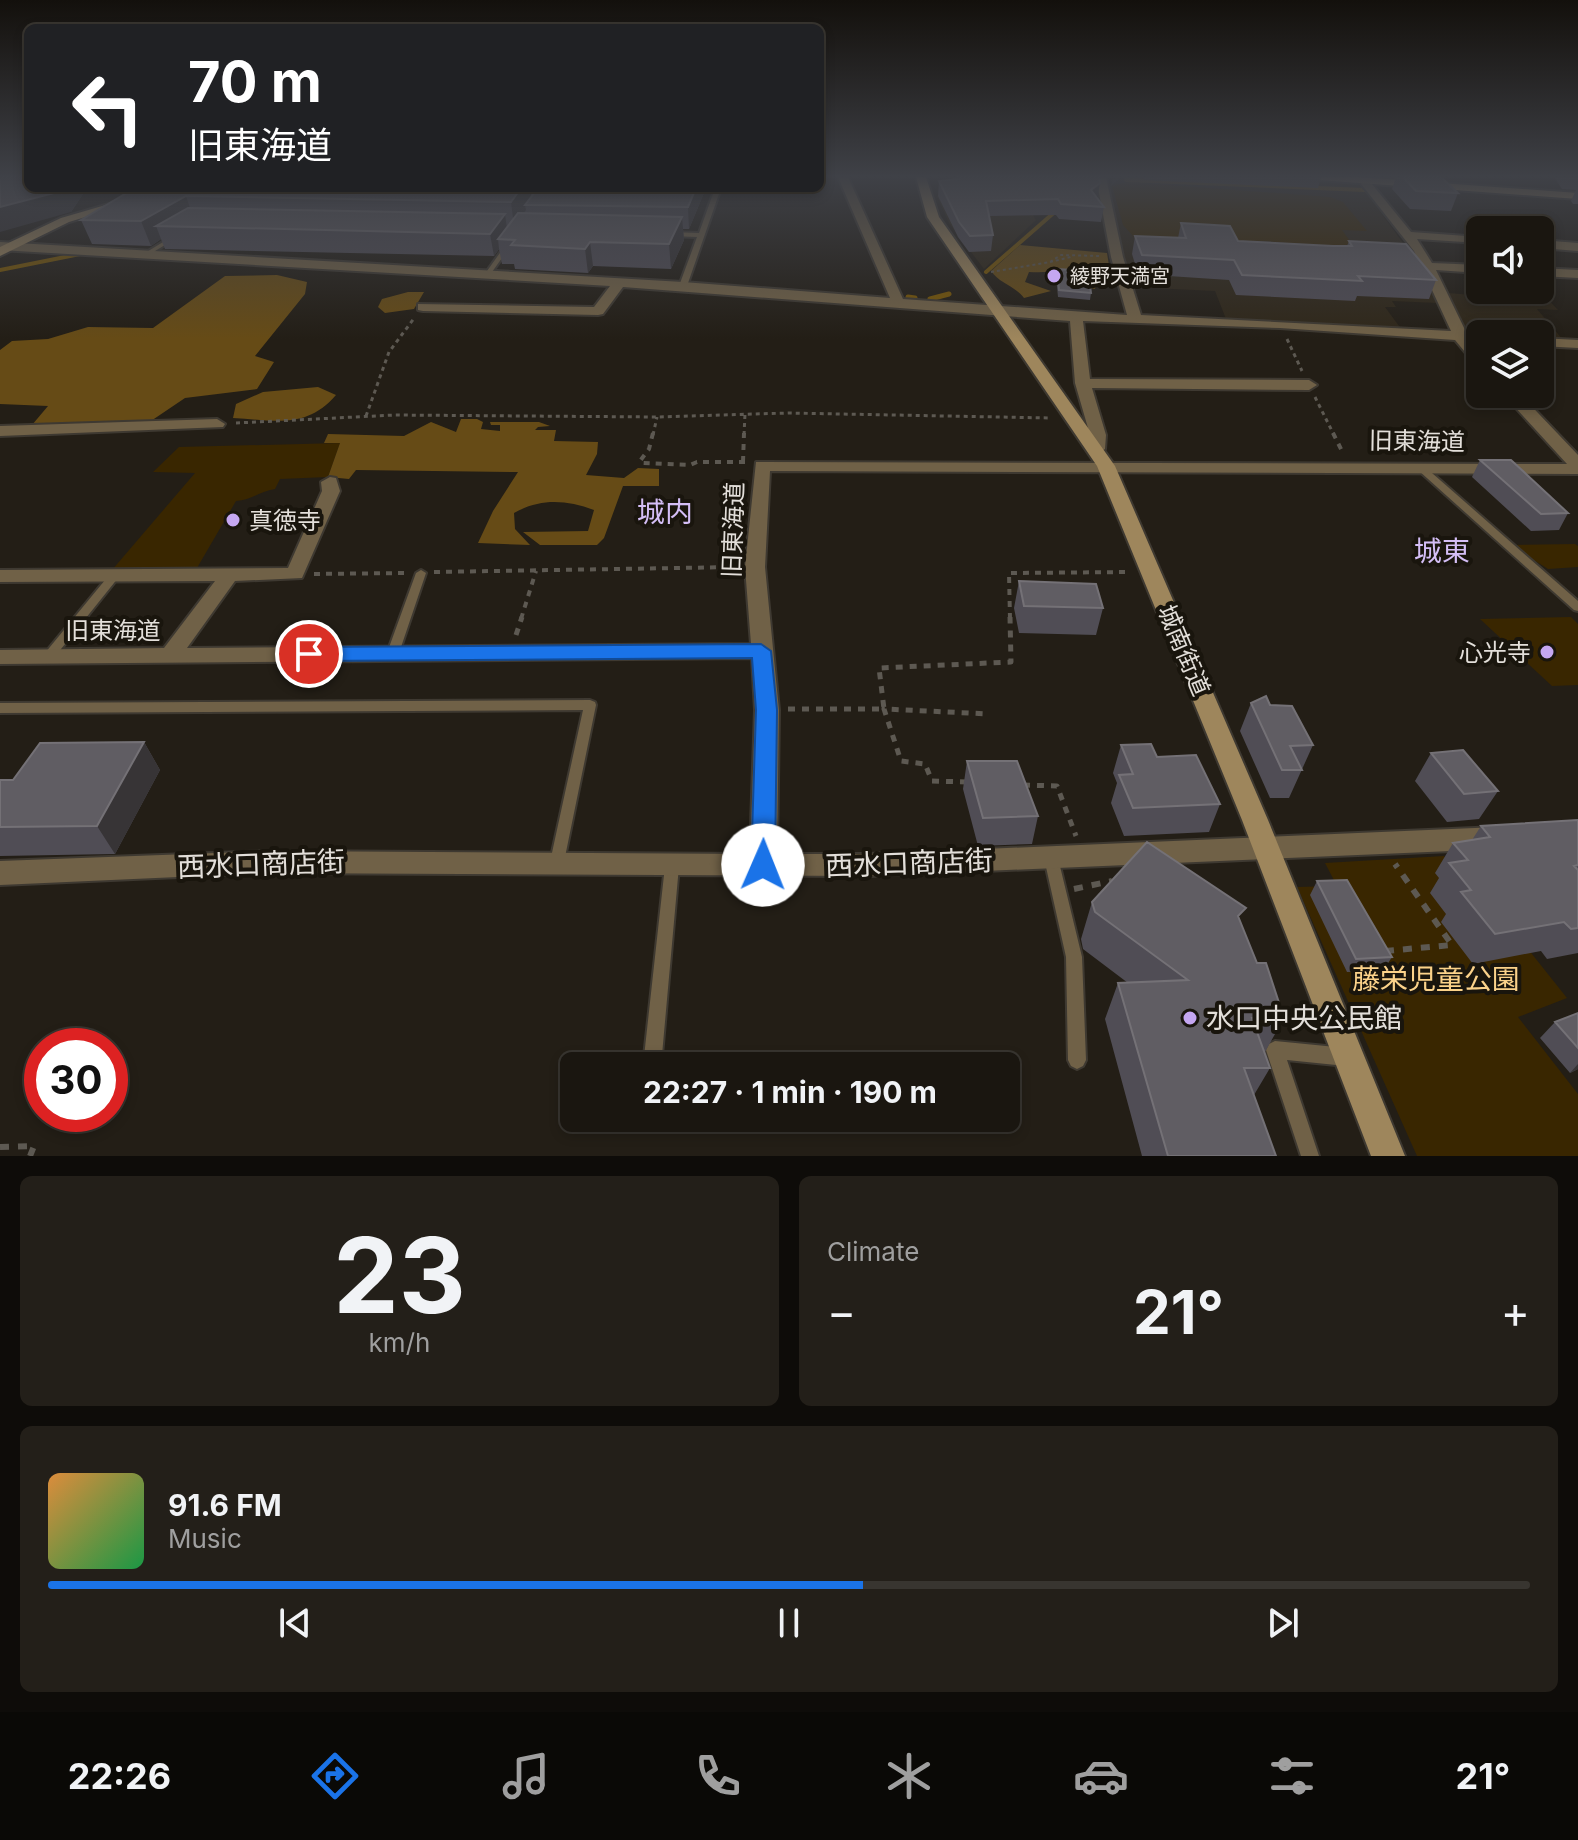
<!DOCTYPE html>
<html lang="en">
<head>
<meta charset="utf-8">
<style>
	:root { --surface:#1a1610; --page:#231f19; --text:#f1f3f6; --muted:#9f9f9f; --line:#383530; --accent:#1a73e8 }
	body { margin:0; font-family:Inter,"Noto Sans JP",sans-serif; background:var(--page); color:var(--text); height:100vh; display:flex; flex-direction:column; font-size:30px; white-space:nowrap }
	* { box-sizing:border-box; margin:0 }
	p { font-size:26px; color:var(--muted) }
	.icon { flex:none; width:44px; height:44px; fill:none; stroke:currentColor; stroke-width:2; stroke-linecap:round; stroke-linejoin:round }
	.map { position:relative; height:1156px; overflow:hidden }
	.side { display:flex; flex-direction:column; gap:20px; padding:20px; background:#0e0c09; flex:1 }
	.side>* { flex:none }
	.guide { position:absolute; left:24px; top:24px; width:800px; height:168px; border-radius:12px; box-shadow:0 4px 12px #0003,0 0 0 2px var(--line); background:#202124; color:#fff; overflow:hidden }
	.fabs { position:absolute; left:1466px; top:216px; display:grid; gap:16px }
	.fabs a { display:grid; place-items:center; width:88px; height:88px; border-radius:12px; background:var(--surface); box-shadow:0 4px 12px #0003,0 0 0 2px var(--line); font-size:40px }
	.speed { position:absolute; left:24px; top:1028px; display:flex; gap:16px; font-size:40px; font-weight:700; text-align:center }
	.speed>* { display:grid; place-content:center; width:104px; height:104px; border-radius:50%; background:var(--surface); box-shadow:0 4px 12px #0003,0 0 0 2px var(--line); line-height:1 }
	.speed .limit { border:12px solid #d22; background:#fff; color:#111 }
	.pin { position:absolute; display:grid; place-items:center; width:68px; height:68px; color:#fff; margin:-34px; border:4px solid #fff; border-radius:50%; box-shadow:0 2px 8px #0007 }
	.me { position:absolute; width:88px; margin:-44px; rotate:1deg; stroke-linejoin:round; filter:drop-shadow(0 0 6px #0008) }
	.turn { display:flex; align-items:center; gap:28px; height:168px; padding:0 32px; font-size:36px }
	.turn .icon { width:104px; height:104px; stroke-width:2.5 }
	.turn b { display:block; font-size:56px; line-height:68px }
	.big { font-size:60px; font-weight:700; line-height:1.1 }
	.side .card { flex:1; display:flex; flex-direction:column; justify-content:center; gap:12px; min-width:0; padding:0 28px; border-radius:12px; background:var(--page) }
	.side .dial { align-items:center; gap:0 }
	.dial b { font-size:104px; line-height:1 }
	.song { display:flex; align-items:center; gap:24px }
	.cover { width:96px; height:96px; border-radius:12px; background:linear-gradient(135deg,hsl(30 70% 55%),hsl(140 70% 35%)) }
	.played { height:8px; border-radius:4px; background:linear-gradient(90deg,var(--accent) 55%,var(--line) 55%) }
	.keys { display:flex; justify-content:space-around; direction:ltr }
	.heat { display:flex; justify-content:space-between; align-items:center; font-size:44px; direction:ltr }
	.side .tiles { flex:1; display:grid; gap:20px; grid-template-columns:1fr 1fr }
	.card:last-child { grid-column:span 2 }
	.trip { position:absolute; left:560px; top:1052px; width:460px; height:80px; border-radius:12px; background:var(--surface); box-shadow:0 4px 12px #0003,0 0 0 2px var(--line); font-weight:700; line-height:80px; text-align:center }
	.menu { display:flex; height:128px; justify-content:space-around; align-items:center; background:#0a0906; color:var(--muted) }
	.menu .icon { width:56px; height:56px }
	.menu .active { color:var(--accent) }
	.menu b { font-size:36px; color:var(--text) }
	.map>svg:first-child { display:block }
	.built { fill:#2f2719 }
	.green { fill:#392600 }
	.forest { fill:#664b16 }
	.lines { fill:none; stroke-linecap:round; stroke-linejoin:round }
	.stream-far1 { stroke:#785605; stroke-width:4 }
	.stream { stroke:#785605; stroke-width:5 }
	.lane-casing { stroke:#3e3931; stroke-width:4 }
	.street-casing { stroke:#3e3931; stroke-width:4 }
	.secondary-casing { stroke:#3e3931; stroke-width:4 }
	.path-far4 { stroke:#5d5952; stroke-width:2; stroke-dasharray:3 3; stroke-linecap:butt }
	.path-far3 { stroke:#5d5952; stroke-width:3; stroke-dasharray:4 4; stroke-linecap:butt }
	.path-far2 { stroke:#5d5952; stroke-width:4; stroke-dasharray:6 6; stroke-linecap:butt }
	.path-far1 { stroke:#5d5952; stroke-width:5; stroke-dasharray:7 7; stroke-linecap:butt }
	.path { stroke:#5d5952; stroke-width:6; stroke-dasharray:9 9; stroke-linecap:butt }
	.lane { fill:#706147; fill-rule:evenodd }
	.street { fill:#706147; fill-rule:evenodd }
	.secondary { fill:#9e865c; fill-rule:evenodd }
	.wall { fill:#504d55 }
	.shaded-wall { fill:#373436 }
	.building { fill:#605d63; stroke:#747176; stroke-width:2 }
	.route { fill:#1a73e8; stroke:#114b97; stroke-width:2 }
	.poi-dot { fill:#c5a7f1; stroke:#19150d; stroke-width:3 }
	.labels { text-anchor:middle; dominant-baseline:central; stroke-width:8; stroke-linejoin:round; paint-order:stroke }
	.far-poi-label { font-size:20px; fill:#e3dfda; stroke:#19150d; text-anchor:start }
	.street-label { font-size:24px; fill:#e3dfda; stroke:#19150d }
	.poi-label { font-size:24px; fill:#e3dfda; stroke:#19150d; text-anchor:start }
	.quarter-label { font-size:28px; fill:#d4bef6; stroke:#19150d }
	.near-street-label { font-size:28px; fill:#e3dfda; stroke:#19150d }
	.near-park-label { font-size:28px; fill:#fbd28a; stroke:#19150d }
	.near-poi-label { font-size:28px; fill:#e3dfda; stroke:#19150d; text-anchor:start }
</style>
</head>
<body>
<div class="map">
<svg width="1578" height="1156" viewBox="0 0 1578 1156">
	<rect width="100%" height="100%" fill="#231e16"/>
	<path class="built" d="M1107,177H1290L1360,184L1419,265L1437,303L1392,301L1396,307H1385L1402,330L1226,319L1215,291L1130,287L1106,185L1122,180Z
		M998,189L1019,192L1036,220L984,269L949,223L937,196Z
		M1463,279L1480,280V290H1539L1558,310L1537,309L1564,341L1540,339V334L1467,331L1449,293L1472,295Z"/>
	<path class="green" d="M1128,182L1330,197L1343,202L1367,231L1342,230L1355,248L1263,241L1137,249L1135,238L1123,225L1112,186Z
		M340,443L328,477L280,479L275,489C260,491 252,500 236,501L197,568L112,570L195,473L153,472L179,447Z
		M1575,544L1578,546V567L1548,569L1510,545Z
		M1571,617L1578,624V685L1552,686L1480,619Z
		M1444,856L1449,862L1458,861L1567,998L1518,1017L1578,1094V1156H1417L1297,887L1337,886L1325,863Z"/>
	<path class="forest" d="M1020,245L1107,253L1112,285H1096L1095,289L1077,285L1091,284L1094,277C1067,269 1055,273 1029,272L1025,282L1051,291L1024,298C1015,286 999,283 991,271Z
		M277,275L307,282L305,294L255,356L274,362L257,389L185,398L145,425H32L48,406L0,404V350L12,341L48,339L88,327L153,328L225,276Z
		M408,292H424L414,309L385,313L378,307L382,299Z
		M318,387L336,395C306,430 273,420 233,418L236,404L263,392Z
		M461,419H477L483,422L481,429L500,431V425H491L490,422H539L550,426L538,427L535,430H556L554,441L598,442L597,454L586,475L624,478L638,468L659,469V486H623L604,538L597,545H540L523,532L588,531L594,510C566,500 541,498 514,513L515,529L530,545L478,543L493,511L518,472L356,470L349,479L328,477L340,443H324L328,434L404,436L431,422L456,432Z"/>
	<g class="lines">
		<path class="stream-far1" d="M1126,180L1365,190
			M0,270L80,254
			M986,272L1057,210"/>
		<path class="stream" d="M908,297L915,298
			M930,299L949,294"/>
		<g class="lane-casing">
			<path id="lane" d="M715,188H721L687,286L681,287L679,286L697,237L670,236L667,234L670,232L699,233Z
				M173,236L175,237V239L150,254L145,253Z
				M507,243L512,244L492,272H488L487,271Z
				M1421,465L1424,466L1578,601V611L1574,610L1418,470L1416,468L1418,466Z
				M421,570L426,573L399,653L397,656H389L387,653L416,573Z
				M114,573L118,574L119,576L118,578L53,659H45L43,656L45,653L110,574Z
				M590,700L595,702L596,705L564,862L562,866L557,868L552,866L550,862L583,710L0,713V703Z
				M1051,852L1056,854L1058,858L1082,957L1086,1060L1083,1066L1077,1069L1071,1066L1068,1060L1066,957L1044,858L1046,854Z
				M672,860L677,862L679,866L661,1066H643L665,866L667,862Z
				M1275,1041L1346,1048L1352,1051L1355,1057L1352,1063L1346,1066L1287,1060L1319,1156H1301L1266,1050L1269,1044Z"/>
		</g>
		<g class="street-casing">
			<path id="street" d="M838,177H848L903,299L1127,315L1111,257L1096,177H1106L1123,257L1141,315L1451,331L1414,251L1358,180L1367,178L1411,232L1480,237V243L1417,239L1432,263L1480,265V273L1436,270L1466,332L1485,334H1480V341H1470L1480,352V365L1475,364L1455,340L1280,328L1083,321L1090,379L1309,380L1317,385L1309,390L1092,388L1106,435L1105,449L1097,454L1089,449L1090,435L1075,383L1070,321L623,287L603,314L598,315L423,311L418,310V304L594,307L610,286L0,250V242L683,282L890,298Z
				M1540,240L1578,243V251L1540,248Z
				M1540,268L1578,270V278L1540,276Z
				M1540,338L1578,340V348L1540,346Z
				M1503,394H1520L1578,455V474L770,471L765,567L779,710L777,854H868L1498,827L1507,830L1511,838L1507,846L1498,849L868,876L269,873L0,885V861L269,851L750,854L755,710L752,658L0,664V650L164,648L215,581L0,582V570L288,568L322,491L321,482L330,477L336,478L340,491L302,578L235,581L187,648L751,644L745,567L756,462L1567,464Z
				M217,419L225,424L223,427L0,436V426Z"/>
		</g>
		<g class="secondary-casing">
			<path id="secondary" d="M916,177H926L939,217L1115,466L1268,820L1405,1156H1371L1242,820L1097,466L927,217Z
				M1314,177H1358L1578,193V199L1319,180Z
				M164,188H180L69,222L0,256V247L61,218Z"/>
		</g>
		<path class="path-far4" d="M1050,262L1071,257
			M991,272L1050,262L1061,255L1099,256"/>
		<path class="path-far3" d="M1287,339L1302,371
			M1315,397L1334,435
			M366,416L389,352L415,317
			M236,423L395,415L657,417L788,413L1051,418
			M653,435L657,417
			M744,435L745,414"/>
		<path class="path-far2" d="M653,433L649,449L640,461L642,463L690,465L697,462H748
			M1333,433L1343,453
			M743,462L744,433
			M434,572L737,567
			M314,574L405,573
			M521,619L536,571
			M1010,619L1009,573L1130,572"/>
		<path class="path-far1" d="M516,635L522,617
			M788,709H884L879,668L1011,662L1010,617
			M967,782L932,781L925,764L901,761L884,709L989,714
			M1023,785L1057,786L1076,836"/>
		<path class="path" d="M1074,889L1112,881
			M1385,951L1452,945L1395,864
			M0,1147L34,1146L30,1156"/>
		<use href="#lane" class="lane"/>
		<use href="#street" class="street"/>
		<use href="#secondary" class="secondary"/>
	</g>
	<path class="wall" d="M953,177H1099L1100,183L1097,197L1104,207L1101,222L1059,219L1056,215L989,216L993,235L991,251L969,252L958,237L938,196L939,181L953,180Z
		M1142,177H1321L1318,188L1144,180Z
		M1396,177H1441L1458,193L1451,211L1410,209L1392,189Z
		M1554,177H1578V204H1573L1571,201L1576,190L1562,189Z
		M28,188H108L103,191H85L71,212Z
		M135,188H706L689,229H683L684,240L671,269L593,266L588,273L515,269L514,264H502L499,249L494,256L165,249L161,239L151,246L92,244L81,220Z
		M1181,223L1238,241L1333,246H1347L1349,241L1436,280L1429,299L1357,296L1355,301L1236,295L1229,280L1138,274L1132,254L1135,236L1178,238Z
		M1057,269L1091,293L1090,300L1058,297L1056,276Z
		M1480,460L1568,513L1559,530L1531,531L1472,477Z
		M1019,581L1103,608L1096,635L1019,633L1014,608Z
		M1251,703L1270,705L1313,745L1289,798H1270L1240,731Z
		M144,742L160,770L115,854L0,856V780H13Z
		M1121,745L1157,757L1220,804L1209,832L1124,836L1111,803L1117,783L1113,773Z
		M1431,753L1498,791L1479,819L1447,822L1415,781Z
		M967,761L1038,816L1032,844L978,846L963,789Z
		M1578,820V953L1547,959L1541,951L1473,964L1441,922L1446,914L1430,893L1439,878L1435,873L1453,843L1472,840L1481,826Z
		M1317,881L1392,957L1383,971L1347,972L1310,895Z
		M1092,902L1240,921L1257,963L1284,1018L1265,1052L1270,1068L1254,1095L1276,1156H1142L1105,1019L1118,983H1128L1083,949L1081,939Z
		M1578,1013V1069L1570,1073L1540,1038L1555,1022Z"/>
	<path class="shaded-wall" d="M1113,177H1122L1111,186Z
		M1100,183L1097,198L1091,190Z
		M63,188H84L85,191L71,212L0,232V207Z
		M521,188H530L532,202L525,205L526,210L514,226L511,202Z
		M696,188H706L689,229L688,207Z
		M186,196L194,220L156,226L161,239L151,246L141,221Z
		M505,214L508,236L498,239L499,249L494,256L490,234Z
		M682,217L684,240L671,269L669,244Z
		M590,242L593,266L588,273L585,249Z
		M144,742L160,770L115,854L97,826Z
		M1578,1064V1069L1570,1073Z"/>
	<path class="building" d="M0,177H28V188H63L62,191L0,207Z
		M958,177H1099L1100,183L1091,190L1104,207L1061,204L1058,199L986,201L993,235L970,236L959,222L939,181L959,179Z
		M1403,177H1441L1458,193L1416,191Z
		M135,188H521L511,202L186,196L141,221L81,220Z
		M538,188H696L688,207L525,205Z
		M188,208L505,214L490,234L156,226Z
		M518,213L682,217L669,244L590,242L585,249L511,245L515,240L498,239Z
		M1181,223L1230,226L1238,241L1333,246H1352L1349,241L1406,244L1436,280L1358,276L1362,281L1242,275L1234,260L1142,255L1135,236L1186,238Z
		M1057,269L1088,271L1091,293L1059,290Z
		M1480,460H1511L1568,513L1541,514Z
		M1019,581L1096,584L1103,608L1024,606Z
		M1266,696L1270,705L1292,706L1313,745L1290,746L1302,770H1282L1251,703Z
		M144,742L97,826L0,827V780H13L40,743Z
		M1151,744L1157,757L1196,755L1220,804L1133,808L1119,775L1133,774L1121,745Z
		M1463,750L1498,791L1464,794L1431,753Z
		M967,761H1017L1038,816L983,818Z
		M1578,820V865L1574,866L1578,870V928L1571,929L1564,922L1495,934L1461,892L1471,890L1449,863L1468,860L1453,843L1490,837L1481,826Z
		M1147,842L1246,908L1238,916L1257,963H1266L1284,1018H1252L1270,1068H1244L1276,1156H1168L1118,983L1188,980L1095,912L1092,902Z
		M1347,880L1392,957L1356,959L1317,881Z
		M1578,1013V1048L1555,1022Z"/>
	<linearGradient id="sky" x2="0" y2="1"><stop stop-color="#13100c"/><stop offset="0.52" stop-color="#3f4147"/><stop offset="1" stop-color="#3f4147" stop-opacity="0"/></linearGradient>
	<rect width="1578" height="339" fill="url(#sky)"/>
	<path class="route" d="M761,644L771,651L777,710L775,865L772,873L763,876L754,873L751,865L756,710L752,658L309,661L299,654L309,647Z"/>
	<g class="poi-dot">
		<circle cx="1054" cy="276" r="8"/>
		<circle cx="233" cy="520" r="8"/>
		<circle cx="1547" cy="652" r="8"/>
		<circle cx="1190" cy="1018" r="8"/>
	</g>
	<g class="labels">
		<g class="far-poi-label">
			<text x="1070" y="276">綾野天満宮</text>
		</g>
		<g class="street-label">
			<text transform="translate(1417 441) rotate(1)">旧東海道</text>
			<text transform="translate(733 530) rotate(-88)">旧東海道</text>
			<text x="113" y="630">旧東海道</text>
			<text transform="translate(1184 650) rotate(67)">城南街道</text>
		</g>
		<g class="poi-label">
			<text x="249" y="520">真徳寺</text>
			<text x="1531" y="652" text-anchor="end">心光寺</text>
		</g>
		<g class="quarter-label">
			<text x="665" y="512">城内</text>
			<text x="1442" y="551">城東</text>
		</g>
		<g class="near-street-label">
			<text transform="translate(909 863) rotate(-2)">西水口商店街</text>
			<text transform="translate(261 864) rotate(-2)">西水口商店街</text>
		</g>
		<g class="near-park-label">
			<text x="1436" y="979">藤栄児童公園</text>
		</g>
		<g class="near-poi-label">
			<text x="1206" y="1018">水口中央公民館</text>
		</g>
	</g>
</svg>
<div class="fabs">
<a><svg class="icon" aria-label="sound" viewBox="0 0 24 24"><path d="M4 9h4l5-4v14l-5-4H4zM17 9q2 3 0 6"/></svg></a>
<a><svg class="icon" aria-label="layers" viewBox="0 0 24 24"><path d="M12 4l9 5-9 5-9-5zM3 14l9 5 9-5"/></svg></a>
</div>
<div class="speed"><div class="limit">30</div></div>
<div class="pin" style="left:309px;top:654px;background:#d93025"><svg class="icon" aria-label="arrive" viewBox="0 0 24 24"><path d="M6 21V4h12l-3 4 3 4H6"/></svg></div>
<svg class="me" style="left:763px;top:865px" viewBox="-20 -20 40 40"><circle r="19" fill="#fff"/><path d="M0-13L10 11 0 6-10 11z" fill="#1a73e8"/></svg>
<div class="trip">22:27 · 1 min · 190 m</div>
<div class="guide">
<div class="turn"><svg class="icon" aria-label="left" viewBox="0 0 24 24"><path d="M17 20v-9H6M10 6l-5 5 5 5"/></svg><div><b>70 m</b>旧東海道</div></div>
</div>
</div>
<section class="side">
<div class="tiles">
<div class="card dial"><b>23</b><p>km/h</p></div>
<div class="card"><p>Climate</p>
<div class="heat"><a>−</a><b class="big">21°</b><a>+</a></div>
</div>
<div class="card">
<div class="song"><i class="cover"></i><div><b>91.6 FM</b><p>Music</p></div></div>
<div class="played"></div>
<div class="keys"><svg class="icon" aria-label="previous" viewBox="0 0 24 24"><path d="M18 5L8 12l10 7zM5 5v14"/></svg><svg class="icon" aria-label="pause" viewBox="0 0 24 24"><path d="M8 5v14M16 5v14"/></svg><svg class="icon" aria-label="next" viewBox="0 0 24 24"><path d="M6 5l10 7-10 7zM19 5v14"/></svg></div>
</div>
</div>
</section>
<nav class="menu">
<b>22:26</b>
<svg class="icon active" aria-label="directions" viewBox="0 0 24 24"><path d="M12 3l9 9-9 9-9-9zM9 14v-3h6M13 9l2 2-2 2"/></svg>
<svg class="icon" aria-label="music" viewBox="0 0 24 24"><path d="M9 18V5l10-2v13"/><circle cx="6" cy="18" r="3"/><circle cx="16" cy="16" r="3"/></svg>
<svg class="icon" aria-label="phone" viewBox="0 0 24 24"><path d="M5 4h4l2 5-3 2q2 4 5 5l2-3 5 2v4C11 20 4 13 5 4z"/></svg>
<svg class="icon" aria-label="climate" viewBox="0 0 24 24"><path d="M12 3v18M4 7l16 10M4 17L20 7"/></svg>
<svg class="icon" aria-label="car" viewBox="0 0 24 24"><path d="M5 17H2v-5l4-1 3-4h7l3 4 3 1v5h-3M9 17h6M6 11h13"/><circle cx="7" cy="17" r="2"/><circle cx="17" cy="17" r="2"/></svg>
<svg class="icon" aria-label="filters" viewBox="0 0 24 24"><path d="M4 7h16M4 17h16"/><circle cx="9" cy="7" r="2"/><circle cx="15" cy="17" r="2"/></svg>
<b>21°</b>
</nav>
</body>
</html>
